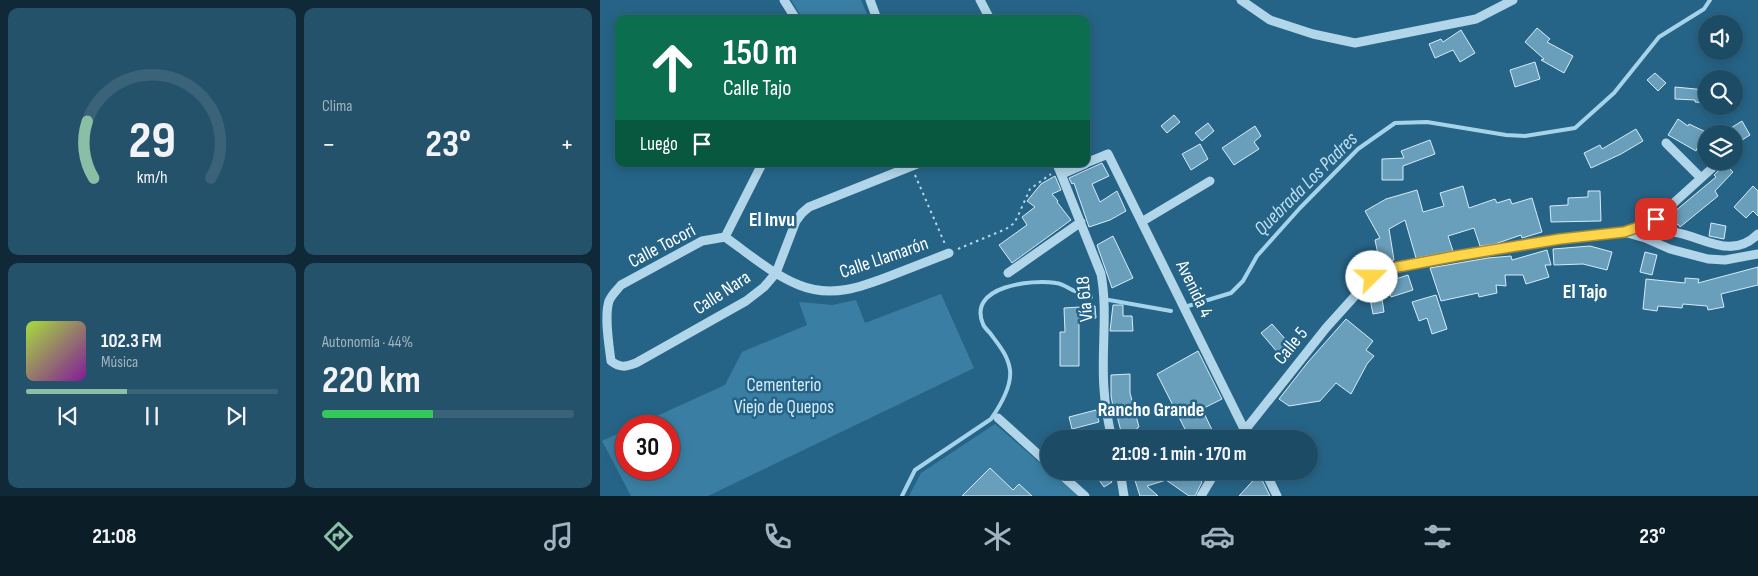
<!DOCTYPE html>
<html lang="es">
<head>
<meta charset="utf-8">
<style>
	:root { --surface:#1c4b65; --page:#25526b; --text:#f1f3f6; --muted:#a0b3bf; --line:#3a6379; --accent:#8abfa5 }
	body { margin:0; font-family:"Sofia Sans Condensed",sans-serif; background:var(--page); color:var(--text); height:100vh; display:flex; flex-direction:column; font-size:19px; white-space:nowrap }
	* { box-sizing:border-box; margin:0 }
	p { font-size:16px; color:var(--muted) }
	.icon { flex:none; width:28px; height:28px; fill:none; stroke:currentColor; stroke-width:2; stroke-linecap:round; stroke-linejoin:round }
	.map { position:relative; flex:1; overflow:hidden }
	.side { display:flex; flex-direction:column; gap:8px; padding:8px; background:#0f2938; width:600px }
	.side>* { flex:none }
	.hud { position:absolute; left:15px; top:15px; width:475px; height:152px; border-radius:10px; box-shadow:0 2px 12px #0003,0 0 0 1px var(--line); background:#0b6e4f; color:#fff; overflow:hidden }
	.controls { position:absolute; left:1098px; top:15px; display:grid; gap:10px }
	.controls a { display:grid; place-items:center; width:45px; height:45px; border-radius:50%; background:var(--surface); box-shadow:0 2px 12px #0003,0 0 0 1px var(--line); font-size:25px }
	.speed { position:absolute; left:15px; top:415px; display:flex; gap:10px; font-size:25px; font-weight:700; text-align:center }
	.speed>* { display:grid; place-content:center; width:65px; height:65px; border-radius:50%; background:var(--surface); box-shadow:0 2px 12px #0003,0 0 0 1px var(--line); line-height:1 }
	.speed .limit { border:8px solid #d22; background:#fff; color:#111 }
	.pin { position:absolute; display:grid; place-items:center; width:42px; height:42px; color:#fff; margin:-21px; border-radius:10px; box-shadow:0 2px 8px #0006 }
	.me { position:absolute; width:55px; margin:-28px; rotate:68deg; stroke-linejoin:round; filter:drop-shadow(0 0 4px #0008) }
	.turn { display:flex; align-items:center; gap:18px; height:105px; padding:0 25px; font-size:22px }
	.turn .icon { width:65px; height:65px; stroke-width:2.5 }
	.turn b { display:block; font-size:35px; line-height:42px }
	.then { display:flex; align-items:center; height:48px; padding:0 25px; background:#0003; gap:10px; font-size:19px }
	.big { font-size:38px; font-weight:700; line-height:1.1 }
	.side .tile { flex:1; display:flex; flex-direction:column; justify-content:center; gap:8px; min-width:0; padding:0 18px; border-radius:10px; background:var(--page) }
	.side .dial { align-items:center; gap:0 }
	.dial svg { height:130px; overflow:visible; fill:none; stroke:var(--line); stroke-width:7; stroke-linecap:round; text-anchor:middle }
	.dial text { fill:var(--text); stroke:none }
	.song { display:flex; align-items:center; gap:15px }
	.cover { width:60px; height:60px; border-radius:8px; background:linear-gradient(135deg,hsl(80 70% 55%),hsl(290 70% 35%)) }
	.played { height:5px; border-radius:2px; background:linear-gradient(90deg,var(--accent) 40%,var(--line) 40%) }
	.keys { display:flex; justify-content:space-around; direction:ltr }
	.heat { display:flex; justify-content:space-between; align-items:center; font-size:28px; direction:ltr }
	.charge { height:8px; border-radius:4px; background:linear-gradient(90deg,#34c759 44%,var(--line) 0) }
	.side .tiles { flex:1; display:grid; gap:8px; grid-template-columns:repeat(2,1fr) }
	.trip { position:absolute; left:440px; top:430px; width:278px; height:50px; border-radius:25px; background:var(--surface); box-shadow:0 2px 12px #0003,0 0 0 1px var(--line); font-weight:700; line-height:50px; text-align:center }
	.dock { display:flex; height:80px; justify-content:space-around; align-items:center; background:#0b1e28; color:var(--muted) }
	.dock .icon { width:35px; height:35px }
	.dock .active { color:var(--accent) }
	.dock b { font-size:22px; color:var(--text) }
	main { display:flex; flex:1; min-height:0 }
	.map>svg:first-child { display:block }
	.green { fill:#3a7fa3 }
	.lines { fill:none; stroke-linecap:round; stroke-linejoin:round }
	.stream { stroke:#a5d3e9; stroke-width:4 }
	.building { fill:#6a9fbb; stroke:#d5ebf7 }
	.path { stroke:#b1d5e9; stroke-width:2; stroke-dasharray:2.5 4; stroke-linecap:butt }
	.minor { stroke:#b1d5e9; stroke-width:9 }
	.route-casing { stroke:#a68a30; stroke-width:12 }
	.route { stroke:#ffd54a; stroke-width:9 }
	.labels { text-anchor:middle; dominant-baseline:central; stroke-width:5; stroke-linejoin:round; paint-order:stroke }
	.street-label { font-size:19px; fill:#fff; stroke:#266487 }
	.park-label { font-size:19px; fill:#d5ebf7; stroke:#266487 }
	.water-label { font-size:20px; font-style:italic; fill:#bcdff0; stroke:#266487 }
	.neighbourhood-label { font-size:20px; font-weight:bold; fill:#fff; stroke:#266487 }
</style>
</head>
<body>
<main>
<section class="side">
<div class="tiles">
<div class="tile dial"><svg viewBox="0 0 100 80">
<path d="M14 69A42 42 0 1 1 86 69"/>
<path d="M14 69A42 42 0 0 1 10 34" stroke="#8abfa5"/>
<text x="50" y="56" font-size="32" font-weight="700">29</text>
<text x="50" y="72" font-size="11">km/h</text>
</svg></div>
<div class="tile"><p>Clima</p>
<div class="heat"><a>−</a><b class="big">23°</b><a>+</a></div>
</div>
<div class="tile">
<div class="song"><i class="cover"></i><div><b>102.3 FM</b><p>Música</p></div></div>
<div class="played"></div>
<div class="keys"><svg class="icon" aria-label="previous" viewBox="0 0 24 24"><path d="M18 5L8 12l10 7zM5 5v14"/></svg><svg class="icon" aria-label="pause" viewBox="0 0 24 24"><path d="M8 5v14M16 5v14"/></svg><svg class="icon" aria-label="next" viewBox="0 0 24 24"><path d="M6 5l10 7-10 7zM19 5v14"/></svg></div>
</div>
<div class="tile"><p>Autonomía · 44%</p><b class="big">220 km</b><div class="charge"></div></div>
</div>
</section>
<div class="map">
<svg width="1158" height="496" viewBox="0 0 1158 496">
	<rect width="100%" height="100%" fill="#266487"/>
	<path class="green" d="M191,0H261L269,19H203Z
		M341,294L374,368L108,496H31L2,441L26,430V469H69V426H35L125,385L142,352L207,325L199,302L232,305L256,300L265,323Z
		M395,424L478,496H431L419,484L408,496H309L321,473Z"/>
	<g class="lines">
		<path class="stream" d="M509,300L571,311
			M588,306L631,293L643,281L657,256L700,208L758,149L795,123L827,122L906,135L925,136L975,128L1014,93L1059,37L1104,9L1110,0
			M302,496L315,470L391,419C400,406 412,386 410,370C408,355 398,344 390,333C387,330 384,327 383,324C367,286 432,279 456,283C464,284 469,289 477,292C481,294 486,296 491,297"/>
	</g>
	<path class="building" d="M937,28L950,39L947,42L973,56L964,73L941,60L944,59L925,42Z
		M861,30L875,53L860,62L853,50L835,58L829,44L841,39L843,42Z
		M935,62L940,79L915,87L910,70Z
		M1055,73L1066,83L1058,91L1047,80Z
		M1075,87L1106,90V103L1095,102V100L1075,99Z
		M574,115L580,122L567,133L561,126Z
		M1078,119L1088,126L1089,124L1106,132V150L1098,146L1096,151L1068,135Z
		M1142,121L1150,135L1134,145V134H1121Z
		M608,123L614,131L602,141L595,133Z
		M655,126L661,136L654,142L659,149L634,165L622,148Z
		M1036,129L1043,141L1021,154L991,168L984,153L1000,145L1002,149Z
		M830,140L835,154L803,166V180H782V159L804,158L801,151Z
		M600,144L608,159L591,170L582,154Z
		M502,163L509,176L492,184L500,202L517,191L526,211L510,220L489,227L474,183L472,184L469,178Z
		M1125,164L1133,172L1115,191L1118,196L1080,227L1078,224L1074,226L1064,225L1062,222L1116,177L1114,175Z
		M455,176L461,190L452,194L458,201L457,202L471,220L412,263L399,245L427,225L422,217L435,207L427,201L441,184Z
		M863,186L869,208L895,199L897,203L910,199L912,204L932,198L942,232L922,238L921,235L895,244L880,246L874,228L848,236L853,251L816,258L805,220L789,229L794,260L780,264L775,240L780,238L765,211L786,199L817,190L823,212L844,206L840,193Z
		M1153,186L1158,191V216L1153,211L1146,218L1134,207Z
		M988,191H1000L1001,221L951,222L950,206L968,205V198L988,197Z
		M1111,223L1126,226L1124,239L1109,236Z
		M513,236L533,278L512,288L497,245Z
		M990,246L1012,252L1007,270L983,264L954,265L953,249Z
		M947,250L951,265H945L949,277L926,284L923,275H905L906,286L896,285L897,293L879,297L878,293L841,301L830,268L888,258L911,256L912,260Z
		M1045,252L1057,255L1052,275L1040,272Z
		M1158,267V285L1121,294L1124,307L1108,310L1107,306L1083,304L1082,308L1058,306L1057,311L1043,309L1046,279L1085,283V278L1099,279L1098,283Z
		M808,275L813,290L791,297L786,282Z
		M781,292L784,312L773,314L769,294Z
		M836,295L847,329L832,334L827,318L819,321L812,302Z
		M513,305H523V316H532L533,331H510Z
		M495,306L496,318L479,319V366H460V332H465L464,308Z
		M746,319L773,341L766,350L774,356L767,364L751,394L736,383L720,401L689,406L679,399L708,362Z
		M672,324L695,350L684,360L661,333Z
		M598,351L622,399L602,409L615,436L610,439H590L557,374Z
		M530,374V393L539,427L537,428L539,439H523L516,412H514L511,396V375Z
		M496,410L499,422L472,429L469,417Z
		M390,468L413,490L419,484L432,496H362Z
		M493,471H506L512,482L504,487Z
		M532,471H608L601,481L602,482L595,496H589L566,480L547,486L558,496H540Z
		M659,474L670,496H639Z"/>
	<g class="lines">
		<path class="path" d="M315,175L345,244
			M358,249L406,229L413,224L417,218L430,189L451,174"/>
		<path class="minor" d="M184,0L196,19
			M270,0L277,19
			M380,0L390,19
			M641,0L670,20L713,34L755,43L876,19L913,0
			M1066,143L1101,178
			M486,163L508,154L649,439
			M162,164L125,237L102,241L21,285C17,290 12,294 9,301C4,316 9,345 11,361C20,368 25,367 36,363L146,301L164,287L176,273L196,221L202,213L209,207L317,164
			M457,164L501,274C508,311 501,351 504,389C505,406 508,422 512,439
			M462,174L485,164
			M543,221L610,181
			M1031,229L1056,219L1120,161
			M1034,232C1047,232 1061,230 1073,232C1103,236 1131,261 1158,234
			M125,237C149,254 172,274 199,285C233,299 264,286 295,274C313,267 331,260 349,253
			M408,273L481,222
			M398,418L449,464
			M638,439L726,328L772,277L787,269L960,239L1024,232L1045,238L1070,249L1108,259L1125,260L1158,254
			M457,471L485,496
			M520,471L524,496
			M665,471L677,496
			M601,496L616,471"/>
	</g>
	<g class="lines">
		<g class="route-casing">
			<path id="route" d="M772,277L787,269L856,256L960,239L1024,232L1042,226L1056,219"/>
		</g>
		<use href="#route" class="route"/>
	</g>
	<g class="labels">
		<g class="street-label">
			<text transform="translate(62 246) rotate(-28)">Calle Tocori</text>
			<text transform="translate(284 258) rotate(-19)">Calle Llamarón</text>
			<text transform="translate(594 289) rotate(64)">Avenida 4</text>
			<text transform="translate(122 293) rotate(-33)">Calle Nara</text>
			<text transform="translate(485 299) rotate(-95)">Vía 618</text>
			<text transform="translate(691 346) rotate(-51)">Calle 5</text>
		</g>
		<g class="park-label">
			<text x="184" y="385">Cementerio<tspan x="184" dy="22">Viejo de Quepos</tspan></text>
		</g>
		<g class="water-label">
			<text transform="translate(706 184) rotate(-45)">Quebrada Los Padres</text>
		</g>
		<g class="neighbourhood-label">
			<text x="172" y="220">El Invu</text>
			<text x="985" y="292">El Tajo</text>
			<text x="551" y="410">Rancho Grande</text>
		</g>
	</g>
</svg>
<div class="controls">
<a><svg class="icon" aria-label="sound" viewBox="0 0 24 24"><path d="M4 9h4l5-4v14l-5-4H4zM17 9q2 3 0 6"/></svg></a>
<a><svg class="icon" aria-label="search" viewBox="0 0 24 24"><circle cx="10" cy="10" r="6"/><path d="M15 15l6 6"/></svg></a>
<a><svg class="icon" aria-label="layers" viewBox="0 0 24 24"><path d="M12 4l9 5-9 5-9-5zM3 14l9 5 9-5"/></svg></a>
</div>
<div class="speed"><div class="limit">30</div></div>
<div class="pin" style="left:1056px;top:219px;background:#d93025"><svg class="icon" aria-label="arrive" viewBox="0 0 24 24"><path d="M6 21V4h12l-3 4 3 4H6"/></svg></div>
<svg class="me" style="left:772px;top:277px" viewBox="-20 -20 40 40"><circle r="19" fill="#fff"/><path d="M0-13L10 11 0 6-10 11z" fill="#ffd54a"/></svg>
<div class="trip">21:09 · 1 min · 170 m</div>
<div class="hud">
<div class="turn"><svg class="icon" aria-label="ahead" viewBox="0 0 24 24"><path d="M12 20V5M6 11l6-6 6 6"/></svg><div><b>150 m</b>Calle Tajo</div></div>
<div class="then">Luego<svg class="icon" aria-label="arrive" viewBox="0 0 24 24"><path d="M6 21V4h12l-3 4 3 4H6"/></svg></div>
</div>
</div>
</main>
<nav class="dock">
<b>21:08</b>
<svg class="icon active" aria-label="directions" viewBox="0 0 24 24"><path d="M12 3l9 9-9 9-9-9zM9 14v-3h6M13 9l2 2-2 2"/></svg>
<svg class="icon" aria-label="music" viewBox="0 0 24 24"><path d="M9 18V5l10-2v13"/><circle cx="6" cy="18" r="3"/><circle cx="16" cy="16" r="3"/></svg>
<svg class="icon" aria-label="phone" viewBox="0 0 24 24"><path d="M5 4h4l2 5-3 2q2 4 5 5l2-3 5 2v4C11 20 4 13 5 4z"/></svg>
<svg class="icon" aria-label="climate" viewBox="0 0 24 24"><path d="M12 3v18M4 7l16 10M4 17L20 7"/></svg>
<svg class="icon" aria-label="car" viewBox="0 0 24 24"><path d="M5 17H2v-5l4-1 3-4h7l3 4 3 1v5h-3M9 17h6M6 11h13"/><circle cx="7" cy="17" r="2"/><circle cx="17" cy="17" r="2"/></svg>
<svg class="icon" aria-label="filters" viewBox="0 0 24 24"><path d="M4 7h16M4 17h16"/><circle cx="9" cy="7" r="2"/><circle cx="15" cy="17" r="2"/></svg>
<b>23°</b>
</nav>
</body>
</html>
